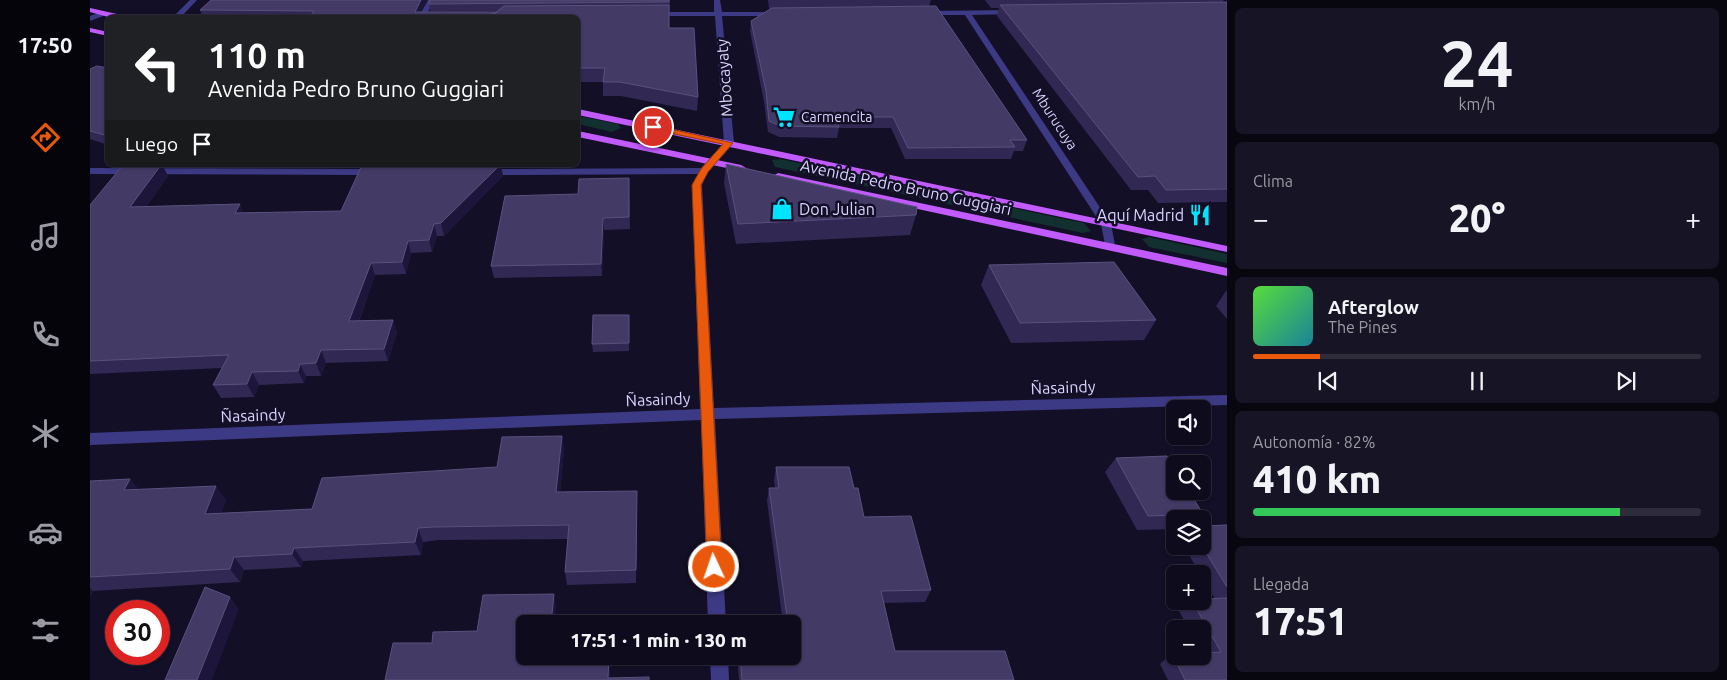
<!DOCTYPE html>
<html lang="es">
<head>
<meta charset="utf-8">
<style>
	:root { --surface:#0e0b1c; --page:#171425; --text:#f1f3f6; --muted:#9b9ba3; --line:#2e2b3b; --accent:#ea580c }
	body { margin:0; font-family:Ubuntu,sans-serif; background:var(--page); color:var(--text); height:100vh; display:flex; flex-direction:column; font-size:19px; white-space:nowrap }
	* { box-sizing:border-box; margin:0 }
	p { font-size:16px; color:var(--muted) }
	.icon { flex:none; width:28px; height:28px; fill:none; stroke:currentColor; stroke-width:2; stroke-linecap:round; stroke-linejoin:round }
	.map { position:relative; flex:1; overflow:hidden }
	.details { display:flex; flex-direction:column; gap:8px; padding:8px; background:#08060f; width:500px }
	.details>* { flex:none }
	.top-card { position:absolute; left:15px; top:15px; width:475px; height:152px; border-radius:8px; box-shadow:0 1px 4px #0004,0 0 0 1px var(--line); background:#202124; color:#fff; overflow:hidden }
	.buttons { position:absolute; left:1076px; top:400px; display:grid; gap:10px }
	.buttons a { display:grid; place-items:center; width:45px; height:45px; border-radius:8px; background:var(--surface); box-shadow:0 1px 4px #0004,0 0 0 1px var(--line); font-size:25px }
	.speed { position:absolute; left:15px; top:600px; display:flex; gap:10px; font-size:25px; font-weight:700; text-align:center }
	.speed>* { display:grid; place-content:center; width:65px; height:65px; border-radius:50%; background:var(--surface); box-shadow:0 1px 4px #0004,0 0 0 1px var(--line); line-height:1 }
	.speed .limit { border:8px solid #d22; background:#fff; color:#111 }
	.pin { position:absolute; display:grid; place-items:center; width:42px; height:42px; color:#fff; margin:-21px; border:2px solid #fff; border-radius:50%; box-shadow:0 1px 5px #0007 }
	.me { position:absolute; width:55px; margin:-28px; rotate:357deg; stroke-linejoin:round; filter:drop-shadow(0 0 4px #0008) }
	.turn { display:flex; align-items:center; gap:18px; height:105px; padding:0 20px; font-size:22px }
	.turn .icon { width:65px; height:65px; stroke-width:2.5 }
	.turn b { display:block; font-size:35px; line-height:42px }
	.then { display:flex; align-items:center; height:48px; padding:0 20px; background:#0003; gap:10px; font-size:19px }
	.big { font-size:38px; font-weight:800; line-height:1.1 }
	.details .tile { flex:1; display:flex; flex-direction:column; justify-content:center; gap:8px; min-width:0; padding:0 18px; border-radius:8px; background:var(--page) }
	.details .dial { align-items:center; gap:0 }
	.dial b { font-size:65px; line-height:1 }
	.song { display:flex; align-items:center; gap:15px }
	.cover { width:60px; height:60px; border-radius:8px; background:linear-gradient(135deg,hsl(110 70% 55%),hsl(190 70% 35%)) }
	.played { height:5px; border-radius:2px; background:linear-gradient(90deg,var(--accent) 15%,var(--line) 15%) }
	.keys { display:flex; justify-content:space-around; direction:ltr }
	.heat { display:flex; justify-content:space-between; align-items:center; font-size:28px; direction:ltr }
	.charge { height:8px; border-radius:4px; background:linear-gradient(90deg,#34c759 82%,var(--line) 0) }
	.trip { position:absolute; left:426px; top:615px; width:285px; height:50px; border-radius:8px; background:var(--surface); box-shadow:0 1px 4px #0004,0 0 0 1px var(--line); font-weight:800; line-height:50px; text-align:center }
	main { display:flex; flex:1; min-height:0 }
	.menu { display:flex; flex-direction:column; width:90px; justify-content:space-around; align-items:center; background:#06040b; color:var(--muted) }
	.menu .icon { width:35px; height:35px }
	.menu .selected { color:var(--accent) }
	.menu b { font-size:22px; color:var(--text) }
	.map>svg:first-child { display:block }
	.green { fill:#12302f }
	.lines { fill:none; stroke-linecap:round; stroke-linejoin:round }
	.street { fill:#3d3a85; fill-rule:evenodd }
	.primary { fill:#c25bff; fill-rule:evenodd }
	.wall { fill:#312854 }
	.shaded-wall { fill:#1d163a }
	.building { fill:#433a66; stroke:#5a527e }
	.route { fill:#ea580c; stroke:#983908 }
	.labels { text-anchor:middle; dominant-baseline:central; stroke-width:5; stroke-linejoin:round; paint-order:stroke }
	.far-poi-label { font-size:14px; fill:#d9d4ff; stroke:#130f26; text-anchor:start }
	.far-street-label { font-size:14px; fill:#d9d4ff; stroke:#130f26 }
	.street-label { font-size:16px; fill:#d9d4ff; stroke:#130f26 }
	.poi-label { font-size:16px; fill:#d9d4ff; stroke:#130f26; text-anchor:start }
</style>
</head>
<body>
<main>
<nav class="menu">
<b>17:50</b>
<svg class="icon selected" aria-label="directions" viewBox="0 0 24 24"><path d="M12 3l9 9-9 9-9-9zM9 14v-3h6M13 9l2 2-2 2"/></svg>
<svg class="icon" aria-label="music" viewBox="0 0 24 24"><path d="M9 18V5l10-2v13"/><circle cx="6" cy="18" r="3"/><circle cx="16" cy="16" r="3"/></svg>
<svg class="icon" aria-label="phone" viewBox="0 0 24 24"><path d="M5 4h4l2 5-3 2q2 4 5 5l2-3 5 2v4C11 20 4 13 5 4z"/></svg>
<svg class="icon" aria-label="climate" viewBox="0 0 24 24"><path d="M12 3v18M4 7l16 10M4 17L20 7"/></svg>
<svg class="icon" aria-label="car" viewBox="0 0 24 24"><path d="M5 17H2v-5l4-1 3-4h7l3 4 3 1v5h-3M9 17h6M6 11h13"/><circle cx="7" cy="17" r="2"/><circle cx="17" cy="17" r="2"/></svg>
<svg class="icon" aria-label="filters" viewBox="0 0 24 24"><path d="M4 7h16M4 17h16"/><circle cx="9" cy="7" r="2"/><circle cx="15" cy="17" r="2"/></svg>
</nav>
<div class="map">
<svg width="1137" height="680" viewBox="0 0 1137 680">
	<rect width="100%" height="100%" fill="#130f26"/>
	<path class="green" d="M488,116L528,124L531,128L522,132L488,124Z
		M690,159L994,223L1001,231L993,233L685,167L682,160Z
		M1059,237L1137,254V263L1059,247L1052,239Z"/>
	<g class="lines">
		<path class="street" d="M100,0H107L90,18H82Z
			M338,0H344L335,18H328Z
			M624,0H630L632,12H690L694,14L690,16H632L644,143L618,172L612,185L624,408L1137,395V405L625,419L636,624H618L611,420L0,445V433L610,409L602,185L608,174L396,175L391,172L396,169L611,168L634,143L625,16H562L558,14L562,12H624Z
			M928,10L929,12L925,14L882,15L1021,224L1025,245L1024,247H1016L1015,245L1011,224L875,15H835L831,13L835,11Z
			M13,11L17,13L16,15L0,21V16Z
			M0,168L284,169L289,172L284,175L0,174Z
			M620,656H638L639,680H621Z"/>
		<path class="primary" d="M0,8L36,16V18H22L0,12Z
			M0,28L18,32V36L0,32Z
			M488,109L1137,246V252L488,115Z
			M488,131L651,165L656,168L651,171L488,137Z
			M688,173L1137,268V276L685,178L683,176Z"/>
	</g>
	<path class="wall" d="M580,0L579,28L608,97L607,111L531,96H513V82H488V18H113L110,10L407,12L408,11H340L339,4Z
		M678,0H841L839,7L937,140L933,151H924L921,159H815L801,128H749L747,138L689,137L678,132L674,102L660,31L661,21L680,9H679Z
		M895,0H1134L1132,2H1137V202L1068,203L1058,190H1041L907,16L909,8H901Z
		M18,68V145L0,139V69Z
		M636,164L826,215L820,235L646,244L634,183Z
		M33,165H86L85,166H73L78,176L56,207L154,213L251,211L272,165H424L423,166H411L413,176L354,236H347L342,252L321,253L316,274L285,275L269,321L303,320L307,333L298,361L236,363L231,376H216L214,383L169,385L164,397L131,398L123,385L132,368L0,374V205Z
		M539,178L540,229L514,230L512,276L404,278L401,266L488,194Z
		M899,265L1066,320L1054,340L921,343L891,285Z
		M1136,291H1137V319L1126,306Z
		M539,315V351L503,352L502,344Z
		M472,436L474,450L470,492L547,505L546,583L477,585L475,572L478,539L349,540L333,542L331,555L213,561L211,567L154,570L150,582L3,591L0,597V481L40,479L49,490L136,500L131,513L222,509L407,467Z
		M1026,458L1113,514L1109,519H1085V529L1047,530L1015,472Z
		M686,467L764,488L774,517L841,590L835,602L794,603L805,651L924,680H649L648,667L650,656H702V624H693L677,501L679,488H685L684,480Z
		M1137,525V680H1078L1070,664L1082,653L1112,656V629H1099L1089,611L1099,601H1112L1125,599L1112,578V574H1110L1094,546H1112Z"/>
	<path class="shaded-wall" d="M331,0H337L328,18L325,12Z
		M411,12L412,18H387Z
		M71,165H72L78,176L47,219L40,207Z
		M410,165H411L413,176L354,236L351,223Z
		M150,204L155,216L145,213Z
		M513,218L514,230L512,276L511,264Z
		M344,224L347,236L342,252L339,240Z
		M318,241L321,253L316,274L312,262Z
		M281,263L285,275L264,333L259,321Z
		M303,320L307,333L298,361L294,349Z
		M231,350L236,363L231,376L226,363Z
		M210,364L216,376L214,383L208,371Z
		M162,372L169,385L164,397L157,384Z
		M472,436L474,450L469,506L466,492Z
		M40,479L52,493L34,490Z
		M126,486L136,500L125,527L115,514Z
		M328,528L333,542L331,555L325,542Z
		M204,548L213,561L211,567L202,554Z
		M144,557L154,570L150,582L140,569Z
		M0,588L3,591L0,597Z
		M464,594L466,606L465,624H461Z
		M140,597L149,609L122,680H107Z
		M519,656H521L520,680L518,678Z"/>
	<path class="building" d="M121,0H331L325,12H407L405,13L387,18H301L300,16V18H219L224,11L110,10Z
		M340,0H579V2L339,4Z
		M1137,2V189L1076,190L1065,176L1048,177L910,5Z
		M579,5V28H604L608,97L530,82H513L515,68H488V18H399L414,6Z
		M846,6L937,140H920L925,147L818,148L803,117H747L749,127L690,126L679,121L676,91L661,21L682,8Z
		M7,66L18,68V136L0,131V69Z
		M636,164L827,207L826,215L648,224Z
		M33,165H71L40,207L150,204L145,213L251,211L272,165H410L351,223L344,224L339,240L318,241L312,262L281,263L259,321L303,320L294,349L231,350L226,363L210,364L208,371L162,372L157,384L123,385L139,355L0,361V205Z
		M539,178V217L513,218L511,264L401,266L415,196L488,194L489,179Z
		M1024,262L1066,320L930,323L899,265Z
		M503,315H539V343L502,344Z
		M472,436L466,492L547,491L546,570L475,572L479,525L344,527L328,528L325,542L204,548L202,554L144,557L140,569L0,577V481L40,479L34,490L126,486L115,514L222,509L232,478L407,467L412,437Z
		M1077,456L1085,469V491H1099L1113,514L1058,516L1026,458Z
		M686,467H759L764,488H768L774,517L821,516L841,590L791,591L805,651H915L924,680H652L650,656H702V624H698L679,488H689Z
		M1137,525V587L1112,546V526Z
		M115,587L140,597L107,680H75Z
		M464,594L461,624H435V656H519L518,678L559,677V680H295L303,643H342L343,632L387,631L393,595Z
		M1137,598V680H1095L1082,653H1085V656H1112V653L1131,652L1102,601H1112V599Z"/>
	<path class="route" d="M563,125L643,143L618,172L611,185L632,567L630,571L624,573L619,571L617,567L602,185L611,169L633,144L560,129V126Z"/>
	<defs>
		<g id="supermarket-bare" transform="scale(1.725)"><path d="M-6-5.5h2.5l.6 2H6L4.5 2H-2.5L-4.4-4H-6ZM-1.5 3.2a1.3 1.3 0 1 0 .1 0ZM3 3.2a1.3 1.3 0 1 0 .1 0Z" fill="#00e5ff" stroke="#130f26" stroke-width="2.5" paint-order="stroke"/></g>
		<g id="shop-bare" transform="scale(1.725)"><path d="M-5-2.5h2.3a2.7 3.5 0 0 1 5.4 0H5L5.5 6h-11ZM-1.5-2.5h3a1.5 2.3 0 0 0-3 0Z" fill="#00e5ff" stroke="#130f26" stroke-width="2.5" paint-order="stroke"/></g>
		<g id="restaurant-bare" transform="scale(1.725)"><path d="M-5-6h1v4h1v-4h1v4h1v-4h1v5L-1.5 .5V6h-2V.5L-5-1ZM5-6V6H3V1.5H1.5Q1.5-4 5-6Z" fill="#00e5ff" stroke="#130f26" stroke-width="2.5" paint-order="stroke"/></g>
	</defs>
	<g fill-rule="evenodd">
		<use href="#supermarket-bare" x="694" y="117"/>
		<use href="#shop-bare" x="692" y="209"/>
		<use href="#restaurant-bare" x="1110" y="215"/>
	</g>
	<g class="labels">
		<g class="far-poi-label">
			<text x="711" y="117">Carmencita</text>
		</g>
		<g class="far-street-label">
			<text transform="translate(965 119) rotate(57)">Mburucuya</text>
		</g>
		<g class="street-label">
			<text transform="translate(634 78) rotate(-94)">Mbocayaty</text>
			<text transform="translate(816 187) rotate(12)">Avenida Pedro Bruno Guggiari</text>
			<text transform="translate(973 387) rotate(-2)">Ñasaindy</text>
			<text transform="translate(568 399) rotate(-2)">Ñasaindy</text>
			<text transform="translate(163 415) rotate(-2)">Ñasaindy</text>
		</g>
		<g class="poi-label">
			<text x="709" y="209">Don Julian</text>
			<text x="1094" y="215" text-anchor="end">Aquí Madrid</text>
		</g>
	</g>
</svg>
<div class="buttons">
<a><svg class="icon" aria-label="sound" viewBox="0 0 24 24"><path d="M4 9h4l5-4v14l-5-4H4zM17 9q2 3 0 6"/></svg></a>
<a><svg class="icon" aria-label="search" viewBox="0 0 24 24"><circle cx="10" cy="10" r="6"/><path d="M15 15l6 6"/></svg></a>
<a><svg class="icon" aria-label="layers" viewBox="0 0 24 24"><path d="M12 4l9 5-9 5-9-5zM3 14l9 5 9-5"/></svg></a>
<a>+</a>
<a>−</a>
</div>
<div class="speed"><div class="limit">30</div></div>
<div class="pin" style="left:563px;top:127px;background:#d93025"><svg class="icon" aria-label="arrive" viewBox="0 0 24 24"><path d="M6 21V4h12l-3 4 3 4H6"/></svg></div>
<svg class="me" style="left:624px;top:567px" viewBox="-20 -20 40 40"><circle r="17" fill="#ea580c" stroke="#fff" stroke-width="3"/><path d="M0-11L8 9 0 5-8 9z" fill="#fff"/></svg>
<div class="trip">17:51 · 1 min · 130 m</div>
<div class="top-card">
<div class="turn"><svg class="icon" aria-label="left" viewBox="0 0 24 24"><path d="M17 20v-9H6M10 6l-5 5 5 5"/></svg><div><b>110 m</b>Avenida Pedro Bruno Guggiari</div></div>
<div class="then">Luego<svg class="icon" aria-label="arrive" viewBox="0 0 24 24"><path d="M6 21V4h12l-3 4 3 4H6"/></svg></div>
</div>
</div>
<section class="details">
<div class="tile dial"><b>24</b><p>km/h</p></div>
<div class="tile"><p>Clima</p>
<div class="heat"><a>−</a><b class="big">20°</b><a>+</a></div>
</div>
<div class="tile">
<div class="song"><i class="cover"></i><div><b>Afterglow</b><p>The Pines</p></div></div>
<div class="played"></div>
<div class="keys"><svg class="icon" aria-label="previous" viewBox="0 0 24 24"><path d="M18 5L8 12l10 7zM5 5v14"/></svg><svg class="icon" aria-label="pause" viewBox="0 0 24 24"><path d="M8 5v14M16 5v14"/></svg><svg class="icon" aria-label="next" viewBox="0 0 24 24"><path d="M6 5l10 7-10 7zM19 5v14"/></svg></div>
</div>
<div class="tile"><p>Autonomía · 82%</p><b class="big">410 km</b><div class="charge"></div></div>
<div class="tile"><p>Llegada</p><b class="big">17:51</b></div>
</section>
</main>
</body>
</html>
